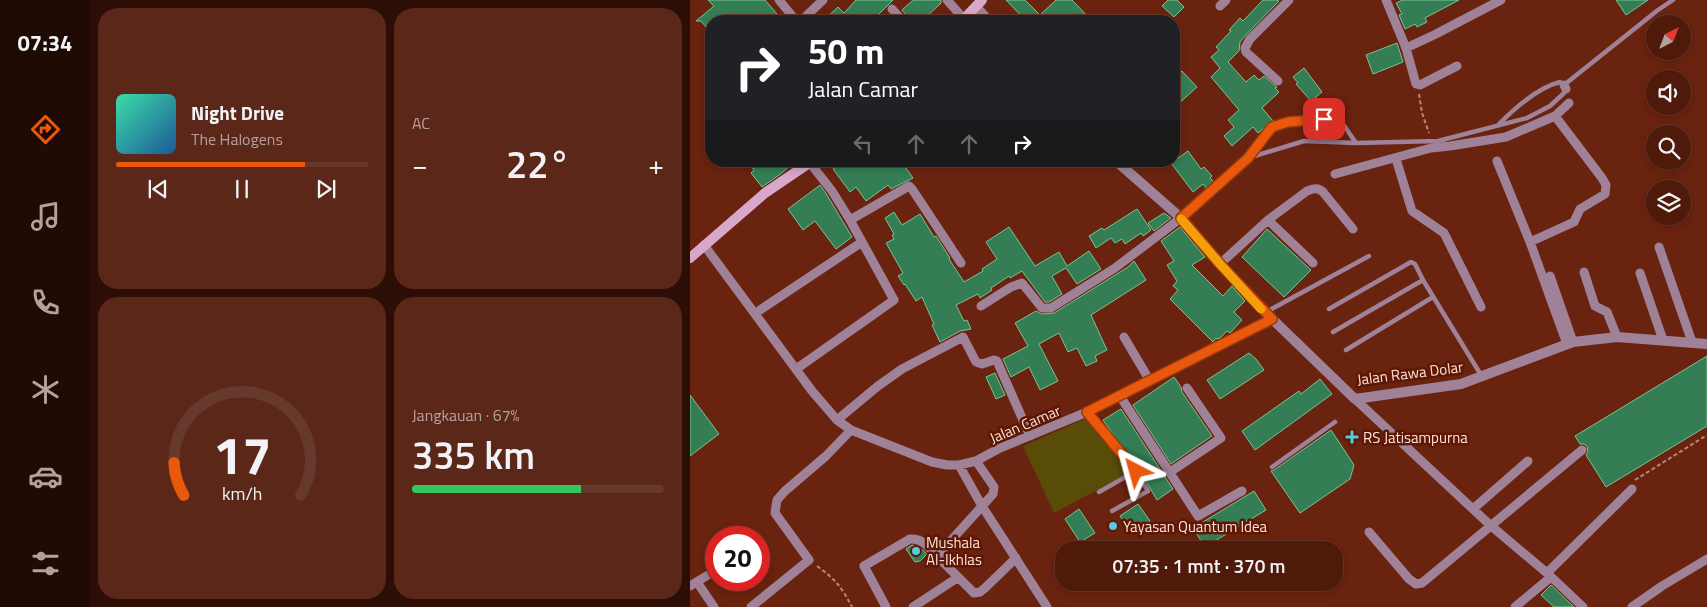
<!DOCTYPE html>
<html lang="id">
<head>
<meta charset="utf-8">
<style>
	:root { --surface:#501a0b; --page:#5a2719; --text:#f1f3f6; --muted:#b4a19d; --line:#67382c; --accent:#ea580c }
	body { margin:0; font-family:"Titillium Web",sans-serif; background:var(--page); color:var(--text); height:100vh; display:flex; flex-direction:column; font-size:19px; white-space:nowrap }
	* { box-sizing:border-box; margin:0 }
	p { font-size:16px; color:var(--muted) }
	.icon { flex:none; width:28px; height:28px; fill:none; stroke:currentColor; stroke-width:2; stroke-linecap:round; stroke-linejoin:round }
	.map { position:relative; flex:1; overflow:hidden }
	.details { display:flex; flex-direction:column; gap:8px; padding:8px; background:#2c0e06; width:600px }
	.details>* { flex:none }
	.guide { position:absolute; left:15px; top:15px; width:475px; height:152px; border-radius:20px; box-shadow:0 2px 8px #0003,0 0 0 1px var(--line); background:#202124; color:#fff; overflow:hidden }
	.needle { width:32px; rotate:42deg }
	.buttons { position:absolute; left:956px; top:15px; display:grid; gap:10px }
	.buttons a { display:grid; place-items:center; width:45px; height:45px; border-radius:50%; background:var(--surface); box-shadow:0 2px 8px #0003,0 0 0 1px var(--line); font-size:25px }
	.speed { position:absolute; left:15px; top:526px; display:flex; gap:10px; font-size:25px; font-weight:700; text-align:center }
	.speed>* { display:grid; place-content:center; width:65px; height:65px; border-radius:50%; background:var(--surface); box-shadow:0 2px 8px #0003,0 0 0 1px var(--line); line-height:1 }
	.speed .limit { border:8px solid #d22; background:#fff; color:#111 }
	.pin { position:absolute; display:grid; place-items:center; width:42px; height:42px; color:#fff; margin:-21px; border-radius:10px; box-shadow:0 2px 8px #0006 }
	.me { position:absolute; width:55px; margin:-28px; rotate:321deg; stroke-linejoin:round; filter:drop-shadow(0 0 4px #0008) }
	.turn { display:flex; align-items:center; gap:18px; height:105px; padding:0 20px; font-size:22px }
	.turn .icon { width:65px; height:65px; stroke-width:2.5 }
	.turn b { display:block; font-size:35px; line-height:42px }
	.lanes { display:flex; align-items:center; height:48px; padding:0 20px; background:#0003; justify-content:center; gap:25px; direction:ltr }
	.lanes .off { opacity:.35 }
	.big { font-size:38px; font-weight:600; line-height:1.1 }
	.details .card { flex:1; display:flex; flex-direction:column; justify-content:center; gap:8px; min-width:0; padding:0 18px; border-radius:20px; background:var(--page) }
	.details .dial { align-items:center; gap:0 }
	.dial svg { height:130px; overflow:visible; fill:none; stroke:var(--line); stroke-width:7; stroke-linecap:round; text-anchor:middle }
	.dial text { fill:var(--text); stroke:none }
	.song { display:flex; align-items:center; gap:15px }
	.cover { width:60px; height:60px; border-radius:8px; background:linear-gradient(135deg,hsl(160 70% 55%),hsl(210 70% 35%)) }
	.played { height:5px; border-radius:2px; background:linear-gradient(90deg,var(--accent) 75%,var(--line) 75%) }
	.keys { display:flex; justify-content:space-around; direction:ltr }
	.heat { display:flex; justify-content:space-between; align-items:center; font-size:28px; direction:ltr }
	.charge { height:8px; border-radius:4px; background:linear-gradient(90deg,#34c759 67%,var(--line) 0) }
	.details .tiles { flex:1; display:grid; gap:8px; grid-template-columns:repeat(2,1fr) }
	.trip { position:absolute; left:365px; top:541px; width:288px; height:50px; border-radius:20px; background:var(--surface); box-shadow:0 2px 8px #0003,0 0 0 1px var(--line); font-weight:600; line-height:50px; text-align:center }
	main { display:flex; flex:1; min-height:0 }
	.tab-bar { display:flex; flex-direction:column; width:90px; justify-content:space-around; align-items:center; background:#200a04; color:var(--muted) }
	.tab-bar .icon { width:35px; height:35px }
	.tab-bar .selected { color:var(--accent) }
	.tab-bar b { font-size:22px; color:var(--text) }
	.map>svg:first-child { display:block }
	.green { fill:#594b08 }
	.building { fill:#357e55; stroke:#76c595 }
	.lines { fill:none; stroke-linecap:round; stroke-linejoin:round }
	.path { stroke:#b7877a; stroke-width:2; stroke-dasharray:4 2.5; stroke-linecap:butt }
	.service { stroke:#a08298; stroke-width:4.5 }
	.minor { stroke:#a08298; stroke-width:9 }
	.tertiary { stroke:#a08298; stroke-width:10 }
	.secondary { stroke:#d7a8ca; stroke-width:10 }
	.route-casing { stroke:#983908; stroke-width:12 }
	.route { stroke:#ea580c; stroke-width:9 }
	.slow { stroke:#f59e0b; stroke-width:9 }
	.poi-dot { fill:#58c9e3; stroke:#5d1703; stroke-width:2 }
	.labels { text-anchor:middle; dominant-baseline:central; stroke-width:5; stroke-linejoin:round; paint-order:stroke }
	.street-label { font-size:15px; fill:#fde2db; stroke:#5d1703 }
	.poi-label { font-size:15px; fill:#fde2db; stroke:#5d1703; text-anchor:start }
</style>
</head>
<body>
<main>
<nav class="tab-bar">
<b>07:34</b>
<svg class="icon selected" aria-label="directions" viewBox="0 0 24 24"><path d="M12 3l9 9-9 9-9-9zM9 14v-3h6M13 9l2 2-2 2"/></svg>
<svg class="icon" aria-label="music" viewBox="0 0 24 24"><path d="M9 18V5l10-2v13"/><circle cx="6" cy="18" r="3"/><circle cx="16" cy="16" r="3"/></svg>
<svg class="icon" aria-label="phone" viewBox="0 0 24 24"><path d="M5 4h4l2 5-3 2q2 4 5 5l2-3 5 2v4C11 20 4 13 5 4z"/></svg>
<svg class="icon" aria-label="climate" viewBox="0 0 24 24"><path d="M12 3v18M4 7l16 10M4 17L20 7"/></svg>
<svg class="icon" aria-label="car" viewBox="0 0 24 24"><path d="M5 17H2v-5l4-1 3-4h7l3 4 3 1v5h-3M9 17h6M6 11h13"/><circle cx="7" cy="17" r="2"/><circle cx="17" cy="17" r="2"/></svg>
<svg class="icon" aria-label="filters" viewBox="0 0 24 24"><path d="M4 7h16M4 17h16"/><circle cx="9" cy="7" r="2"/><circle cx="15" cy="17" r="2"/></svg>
</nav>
<section class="details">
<div class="tiles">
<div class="card">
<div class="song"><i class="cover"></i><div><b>Night Drive</b><p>The Halogens</p></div></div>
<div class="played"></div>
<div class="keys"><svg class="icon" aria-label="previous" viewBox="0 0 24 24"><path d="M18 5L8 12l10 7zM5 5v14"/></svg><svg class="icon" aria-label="pause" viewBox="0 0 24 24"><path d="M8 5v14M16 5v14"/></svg><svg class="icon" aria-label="next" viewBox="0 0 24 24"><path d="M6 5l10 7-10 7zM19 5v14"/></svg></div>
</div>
<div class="card"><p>AC</p>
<div class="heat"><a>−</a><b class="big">22°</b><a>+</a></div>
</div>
<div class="card dial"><svg viewBox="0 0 100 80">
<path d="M14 69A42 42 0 1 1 86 69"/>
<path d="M14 69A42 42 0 0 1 8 49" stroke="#ea580c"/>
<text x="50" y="56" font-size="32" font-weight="700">17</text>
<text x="50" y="72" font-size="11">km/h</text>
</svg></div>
<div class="card"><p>Jangkauan · 67%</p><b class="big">335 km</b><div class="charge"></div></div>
</div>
</section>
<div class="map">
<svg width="1017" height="607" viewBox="0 0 1017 607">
	<rect width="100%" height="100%" fill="#6a230f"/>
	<path class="green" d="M397,418L443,471L364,513L333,446Z"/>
	<path class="building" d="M18,0H75L93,21H21V33L11,21H6L24,6Z
		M166,0H203L182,21H133L148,7L154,13Z
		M223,0H251V3L232,21H219L218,17L212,10Z
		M316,0H335L350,15L366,0H382L402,21H336Z
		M478,0H487L494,7L484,17L472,6Z
		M573,0H587L589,1L556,35L550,42L549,51L538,62L556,82L564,75L569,80L574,76L587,87L585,88L589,92L572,108L583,121L568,133L563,127L542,146L534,136L544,127L538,120L549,110L521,77L530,68L521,57L529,50L526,47L541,31L539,30L550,18L553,21Z
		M713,0H769L735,18L737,22L727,27L725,24L715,29L709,15L712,14L706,3Z
		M926,0H958L936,15Z
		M707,43L713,62L683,74L676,55Z
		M614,68L632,92L621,101L606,84L608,83L603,77Z
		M492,71L507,87L484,108V79Z
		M498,151L511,169L514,167L522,176L520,178L524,182L516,188L513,184L503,192L481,163Z
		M57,161H105L92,173L72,187L61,173L64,170Z
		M154,161H211L223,178L201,189L198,185L176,201L166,187L160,192L143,169Z
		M130,185L137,195L162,237L146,249L125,221L113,230L98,209Z
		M447,209L461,230L453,236L451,233L435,244L432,239L425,243L421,238L406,248L399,236L412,228L414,230Z
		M204,212L212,225L230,214L244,237L246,236L260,258L259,259L274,282L293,271L292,269L307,259L296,242L319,227L345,266L369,252L377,266L399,251L411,269L387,284L376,268L362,276L372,294L359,302H355L332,271L320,278L319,276L301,288L302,290L290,298L288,294L266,305L274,321L277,320L281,329L270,331L250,342L242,325L244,324L232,297L226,301L215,284L214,285L208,276L213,273L196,243L204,239L202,235L204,234L195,218Z
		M474,213L481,218L464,231L458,223Z
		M490,227L515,257L502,265L533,296L542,286L555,301L544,312L552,320L540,333L537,331L530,338L527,339L526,338L523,342L480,299L488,290L483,286L487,281L477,265L484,261L471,241Z
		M577,229L621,270L594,297L552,257Z
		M444,261L456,280L401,315L417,350L405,356L407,361L396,366L387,348L378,352L369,333L349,344L368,381L350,390L339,367L321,377L313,359L338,346L325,323L346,311L352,314L364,313L438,267Z
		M559,353L566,359L574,370L530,399L517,380Z
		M1017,356V426L916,487L896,455L898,452L897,446L894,444H890L885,436Z
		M305,373L315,395L306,399L296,377Z
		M484,377L491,387L492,392L522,436L481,464L443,405Z
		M630,379L642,394L565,450L552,431L609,391L611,394Z
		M0,395L29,434L0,456Z
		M431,409L483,489L467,500L449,469L433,449L413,420Z
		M641,430L664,465L660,479L610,513L581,471L584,470Z
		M564,491L576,510L515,547L503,528Z
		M448,504L460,521L441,533L430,516Z
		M389,509L405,533L390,542L375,519Z
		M222,545L229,547L237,554L230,561L225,562L216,549Z
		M861,585L884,607H864L851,595Z"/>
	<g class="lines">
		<path class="path" d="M729,94L732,113L739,133
			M945,480L1017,435
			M127,566C146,580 151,586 162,607"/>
		<path class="service" d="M809,124C824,109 849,87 870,82L874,85L968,10L983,0
			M558,158L614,141L666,143L748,141L837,118L860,106L874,93L876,89
			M492,217L558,158L582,127L599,122L634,119L653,124L666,143
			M639,309L721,262L725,264L733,280L791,375
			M576,312L679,256
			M643,332L733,280
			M656,350L743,297
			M404,421L446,471L458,491L422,511
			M582,467L645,422
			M409,492L446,471"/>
		<path class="minor" d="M89,0L103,17L108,21L113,19L133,0
			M257,0L274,19
			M696,0L716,48L726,84L730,85L767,66
			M530,6L536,0
			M202,9L213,21
			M716,48L744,35L811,0
			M588,81L556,52L555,48L560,39L599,0
			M874,85L876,89
			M706,159L722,211L754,233L791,307
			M807,161L840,242L877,344
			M645,174L741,148L760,146L816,137L865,116L879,103
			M160,220L219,186L222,189L271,263
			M578,220L623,263
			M840,242L884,222L890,209L915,194L916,185L912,178L865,116
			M14,245L122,391L147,420L161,430L242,462L257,465H269L286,461L310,448L397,412L582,319
			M969,247L1002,342
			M530,264L578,220L617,191C623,189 627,187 633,192L663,229
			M894,272L905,306L917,312L927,337
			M950,273L973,340
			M860,276L883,342
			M291,306L321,287L332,283L352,308H361L425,268L491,218
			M70,310L172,242
			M434,337L460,381
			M109,367L204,300L160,220L142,191L120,163
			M430,396L508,516L552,491
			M665,399L800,525L857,573L893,607
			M397,412L404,421
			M147,420L188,386L212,369L273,337L286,362L292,364L304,360L307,361L340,436
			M269,465L292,506L357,607
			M480,472L531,438L497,388
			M783,509L838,461
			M679,532L719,579L726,584L732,583L892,450
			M247,556L284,593L290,592L295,588L326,558
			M857,573L942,489
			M7,582L24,607
			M0,586L18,575
			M61,607L119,560L85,513L87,500L95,491L136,456L161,430
			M196,607L174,566L220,539C233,538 239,548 247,556L303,494L304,487L286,461
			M223,607L267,578
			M825,607L861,577
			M942,607L972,586L1017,559"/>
		<path class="tertiary" d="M286,7L299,21
			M426,161L491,218L530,264L575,312L665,399L771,384L883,342L927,337L1017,344"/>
		<path class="secondary" d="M272,21L292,0
			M0,258L75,193L122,161"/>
	</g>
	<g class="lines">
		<g class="route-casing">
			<path id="route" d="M446,471L397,412L582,319L530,264L491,218L558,158L582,127L598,122L634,119"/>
		</g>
		<use href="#route" class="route"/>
		<path class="slow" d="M491,219L530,264L571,309"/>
	</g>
	<g class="poi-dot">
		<path d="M659.5 429.5h5v5h5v5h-5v5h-5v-5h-5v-5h5z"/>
		<circle cx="423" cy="526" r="5"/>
		<circle cx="226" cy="551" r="5"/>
	</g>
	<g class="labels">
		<g class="street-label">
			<text transform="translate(720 373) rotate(-7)">Jalan Rawa Dolar</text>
			<text transform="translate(335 424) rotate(-23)">Jalan Camar</text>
		</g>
		<g class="poi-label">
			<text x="673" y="437">RS Jatisampurna</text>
			<text x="433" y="526">Yayasan Quantum Idea</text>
			<text x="236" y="542">Mushala<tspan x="236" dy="17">Al-Ikhlas</tspan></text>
		</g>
	</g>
</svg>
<div class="buttons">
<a><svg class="needle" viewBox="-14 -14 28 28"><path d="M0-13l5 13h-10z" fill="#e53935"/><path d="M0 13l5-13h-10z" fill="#b4a19d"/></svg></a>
<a><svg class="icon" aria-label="sound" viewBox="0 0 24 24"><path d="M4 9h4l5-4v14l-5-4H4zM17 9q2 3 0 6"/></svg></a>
<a><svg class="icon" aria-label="search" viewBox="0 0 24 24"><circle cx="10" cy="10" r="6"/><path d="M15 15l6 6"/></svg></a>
<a><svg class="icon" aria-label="layers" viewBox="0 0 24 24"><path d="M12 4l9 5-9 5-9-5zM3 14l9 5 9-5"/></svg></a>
</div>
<div class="speed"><div class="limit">20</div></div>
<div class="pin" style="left:634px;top:119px;background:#d93025"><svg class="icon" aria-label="arrive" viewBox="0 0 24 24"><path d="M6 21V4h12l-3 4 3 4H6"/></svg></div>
<svg class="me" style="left:446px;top:471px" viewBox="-20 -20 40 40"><path d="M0-17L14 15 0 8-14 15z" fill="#ea580c" stroke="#fff" stroke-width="4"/></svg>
<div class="trip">07:35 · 1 mnt · 370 m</div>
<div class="guide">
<div class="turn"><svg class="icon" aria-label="right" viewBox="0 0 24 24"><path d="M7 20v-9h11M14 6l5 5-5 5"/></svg><div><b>50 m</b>Jalan Camar</div></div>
<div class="lanes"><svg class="icon off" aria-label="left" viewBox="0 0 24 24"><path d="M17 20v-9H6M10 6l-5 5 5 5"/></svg><svg class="icon off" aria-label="ahead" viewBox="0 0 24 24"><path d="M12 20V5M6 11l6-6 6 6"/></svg><svg class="icon off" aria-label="ahead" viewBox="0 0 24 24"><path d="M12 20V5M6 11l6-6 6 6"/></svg><svg class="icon" aria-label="right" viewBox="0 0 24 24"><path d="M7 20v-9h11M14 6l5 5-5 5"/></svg></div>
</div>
</div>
</main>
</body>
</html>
